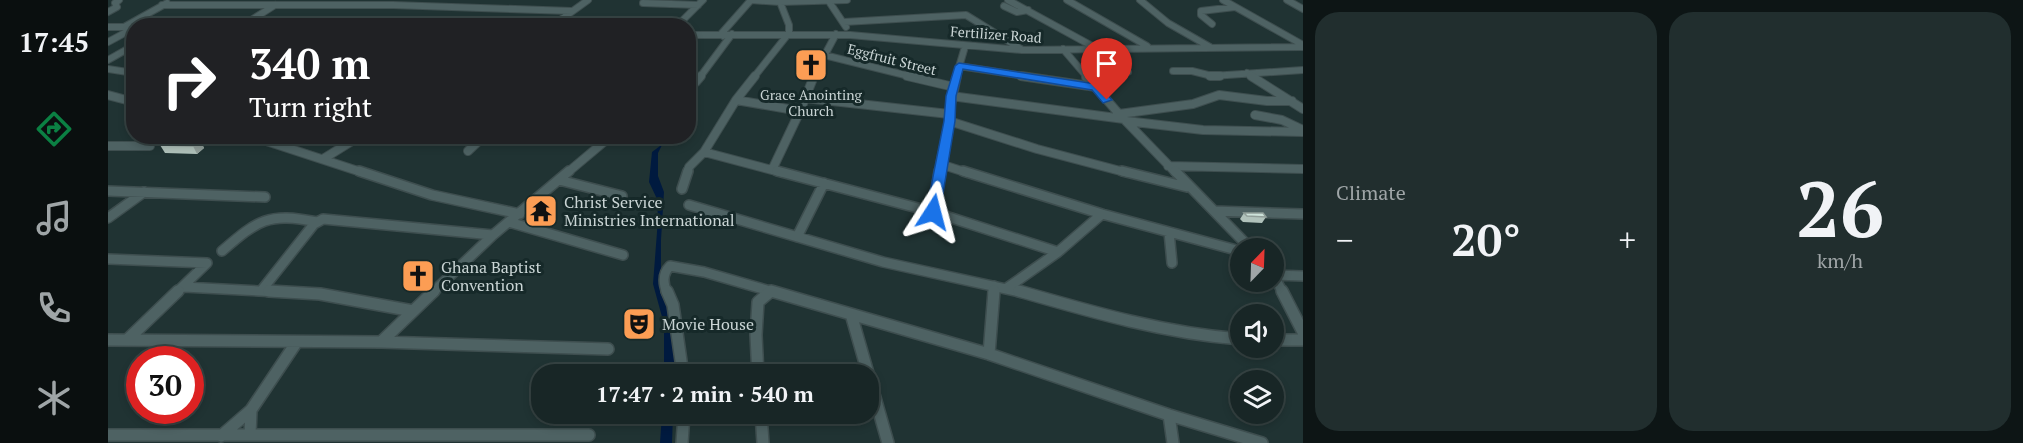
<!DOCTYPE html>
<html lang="en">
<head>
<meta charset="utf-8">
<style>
	:root { --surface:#182626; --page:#212e2e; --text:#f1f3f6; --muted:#9fa5a7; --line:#364343; --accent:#0b8043 }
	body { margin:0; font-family:"PT Serif",serif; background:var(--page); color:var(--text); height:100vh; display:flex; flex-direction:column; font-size:22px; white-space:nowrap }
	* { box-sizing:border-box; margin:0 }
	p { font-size:20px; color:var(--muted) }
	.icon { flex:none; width:33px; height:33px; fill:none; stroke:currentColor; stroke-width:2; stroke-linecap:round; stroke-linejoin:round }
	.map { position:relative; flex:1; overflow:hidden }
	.drawer { display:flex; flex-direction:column; gap:12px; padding:12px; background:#0d1515; width:720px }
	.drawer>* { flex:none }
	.top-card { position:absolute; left:18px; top:18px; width:570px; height:126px; border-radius:24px; box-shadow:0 3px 9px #0003,0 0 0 2px var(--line); background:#202124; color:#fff; overflow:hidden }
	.needle { width:39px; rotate:23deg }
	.fabs { position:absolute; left:1122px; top:238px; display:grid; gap:12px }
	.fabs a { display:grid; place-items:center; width:54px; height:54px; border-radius:50%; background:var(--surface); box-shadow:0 3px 9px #0003,0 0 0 2px var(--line); font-size:30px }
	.speed { position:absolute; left:18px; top:346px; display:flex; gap:12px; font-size:30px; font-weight:700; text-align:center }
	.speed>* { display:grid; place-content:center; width:78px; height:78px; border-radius:50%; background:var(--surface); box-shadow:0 3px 9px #0003,0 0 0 2px var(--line); line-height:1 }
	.speed .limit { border:9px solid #d22; background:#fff; color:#111 }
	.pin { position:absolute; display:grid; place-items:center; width:51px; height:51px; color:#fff; margin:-62px -26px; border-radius:50% 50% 50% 0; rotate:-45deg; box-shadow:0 0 6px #0007 }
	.pin .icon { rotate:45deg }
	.me { position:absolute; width:66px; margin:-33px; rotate:9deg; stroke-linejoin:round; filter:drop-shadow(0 0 4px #0008) }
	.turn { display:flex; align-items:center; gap:21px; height:126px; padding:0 24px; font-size:27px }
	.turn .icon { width:78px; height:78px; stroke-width:2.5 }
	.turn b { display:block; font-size:42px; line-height:51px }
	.big { font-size:45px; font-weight:700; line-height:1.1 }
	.drawer .widget { flex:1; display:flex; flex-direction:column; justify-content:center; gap:9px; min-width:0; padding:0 21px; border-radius:24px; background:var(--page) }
	.drawer .dial { align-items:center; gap:0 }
	.dial b { font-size:78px; line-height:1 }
	.heat { display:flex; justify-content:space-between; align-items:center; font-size:33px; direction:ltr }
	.drawer .tiles { flex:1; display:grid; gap:12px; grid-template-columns:repeat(2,1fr) }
	.trip { position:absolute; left:423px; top:364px; width:348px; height:60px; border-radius:24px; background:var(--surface); box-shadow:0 3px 9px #0003,0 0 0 2px var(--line); font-weight:700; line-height:60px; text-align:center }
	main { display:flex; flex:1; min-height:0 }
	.dock { display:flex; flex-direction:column; width:108px; justify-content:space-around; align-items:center; background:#0a0f0f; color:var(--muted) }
	.dock .icon { width:42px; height:42px }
	.dock .on { color:var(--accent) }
	.dock b { font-size:27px; color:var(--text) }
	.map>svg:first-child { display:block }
	.water { fill:#001a3f }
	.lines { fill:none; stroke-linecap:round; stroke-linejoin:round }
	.minor-far3-casing { stroke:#3e4e4f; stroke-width:8 }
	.minor-far2-casing { stroke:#3e4e4f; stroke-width:10 }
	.minor-far1-casing { stroke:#3e4e4f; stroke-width:12 }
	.minor-casing { stroke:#3e4e4f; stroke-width:14 }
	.minor-far3 { stroke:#4e6263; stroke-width:6 }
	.minor-far2 { stroke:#4e6263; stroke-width:8 }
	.minor-far1 { stroke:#4e6263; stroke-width:9 }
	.minor { stroke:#4e6263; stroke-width:11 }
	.wall { fill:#b0c2bb }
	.shaded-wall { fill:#909e99 }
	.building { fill:#cde2da; stroke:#909e99; stroke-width:1.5 }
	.route { fill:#1a73e8; stroke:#114b97; stroke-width:1.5 }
	.labels { text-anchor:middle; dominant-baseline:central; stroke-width:6; stroke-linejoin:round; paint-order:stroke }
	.far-street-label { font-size:14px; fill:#cad5d5; stroke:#162929 }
	.far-poi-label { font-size:14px; fill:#cad5d5; stroke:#162929 }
	.poi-label { font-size:16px; fill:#cad5d5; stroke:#162929; text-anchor:start }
</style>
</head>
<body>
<main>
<nav class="dock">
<b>17:45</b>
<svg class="icon on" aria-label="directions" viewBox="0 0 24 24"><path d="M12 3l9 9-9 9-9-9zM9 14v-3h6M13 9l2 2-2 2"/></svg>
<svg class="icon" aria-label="music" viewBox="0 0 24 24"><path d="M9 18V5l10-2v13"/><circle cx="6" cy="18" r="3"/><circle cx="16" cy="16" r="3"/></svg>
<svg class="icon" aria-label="phone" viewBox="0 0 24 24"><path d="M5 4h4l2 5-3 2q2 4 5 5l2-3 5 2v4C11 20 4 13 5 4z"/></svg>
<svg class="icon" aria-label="climate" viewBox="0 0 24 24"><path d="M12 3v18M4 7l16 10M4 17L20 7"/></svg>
</nav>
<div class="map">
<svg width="1195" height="443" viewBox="0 0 1195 443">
	<rect width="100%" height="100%" fill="#203333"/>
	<path class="water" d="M555,137H558L550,153V176L556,192L553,240V285L563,313L568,354L567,375H556V324L545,284L550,219L549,199L541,182L544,152L552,146Z
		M554,414H565L564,443H552Z"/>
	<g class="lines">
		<g class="minor-far3-casing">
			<path id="minor-far3" d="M720,0L738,27
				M900,0L986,47
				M959,0L1039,46
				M1032,0L1060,23L1102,47
				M1115,0L1195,45
				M1179,0L1195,9
				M535,3L590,5
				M54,5H285L463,11
				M896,6L909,12L920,10
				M0,12L9,7L7,3L11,0
				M736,22L858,15L913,49
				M1104,24L1093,15V11L1127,7
				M134,26L167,5
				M444,26L480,0
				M569,26L595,0
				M0,27H20
				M16,27L59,3
				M580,35H742L914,50L1195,47
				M615,36L613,34L643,0L672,2L739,0
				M0,42L26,28
				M955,49L979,77
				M716,55L805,77
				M0,60L23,47
				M851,66L923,77
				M0,69L26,73
				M1065,71H1084L1104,76L1195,70
				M1139,73L1145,77
				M592,77L624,34
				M646,77L681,33V25L672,2
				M705,77L728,34
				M848,77L856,50
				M978,77L1012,75L1020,72L1007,64"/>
		</g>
		<g class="minor-far2-casing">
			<path id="minor-far2" d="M647,76L628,100L692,111L706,76
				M799,76L846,87
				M913,76L988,87
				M978,76L1011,114L1068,173
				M1102,76H1112
				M1143,76L1195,109
				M978,77L1003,76
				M588,82L593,76
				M0,95L26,102
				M843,96L1016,119
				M697,98L841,114L849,76
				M628,100L596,152L675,173
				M841,114V121L929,149L1020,173
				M1011,114L1085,104L1111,95L1159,101H1184
				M1147,115L1174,120L1195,130
				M841,121L832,164L860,173
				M1018,121L1095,130L1195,132
				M143,136L256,173
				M0,146H42
				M360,151L376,136
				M215,159L252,136
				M1060,166L1195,169
				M664,170L692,111
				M459,173L503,136
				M579,173L581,167L596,152
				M831,173L832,164"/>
		</g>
		<g class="minor-far1-casing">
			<path id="minor-far1" d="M251,171L324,195L412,214
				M669,171L825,212L950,252
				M855,171L994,214L1132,251
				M1014,171L1079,187
				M1067,171L1143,249
				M451,180L514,196
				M574,189L580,171
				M0,191L157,197
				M581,205L775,262L916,293
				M1106,211L1195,214
				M825,212L831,171
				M0,218L36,192
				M401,222L515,255
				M1061,232L1064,263
				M689,237L716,183
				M114,251C150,220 160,212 209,222
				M0,259L99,263L68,293
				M1166,275L1195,276
				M1166,276L1175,293
				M76,287L190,293
				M899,288L950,252L994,214
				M153,291L206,224L215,219L385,235
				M324,293L385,235L461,171
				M559,293C555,283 554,274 562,266L596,272L669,293
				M661,293L663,291
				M885,293L886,286"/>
		</g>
		<g class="minor-casing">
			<path id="minor" d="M161,291L212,294L305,311
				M559,291L565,305L575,375
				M663,291L881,354L1061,415L1154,443
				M911,291C984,312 1056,333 1132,339
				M1174,291L1195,332
				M743,314L780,443
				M0,340L273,342L500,349
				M19,340L70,291
				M1166,340H1195
				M273,342L326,291
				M881,354L886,291
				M650,375L648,335L650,302L663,291
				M653,414L655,443
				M1061,415L1065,443
				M0,435H142L143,410L188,343
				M142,435H481
				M113,436L143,410
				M574,443L576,414"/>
		</g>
		<use href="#minor-far3" class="minor-far3"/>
		<use href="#minor-far2" class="minor-far2"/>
		<use href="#minor-far1" class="minor-far1"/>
		<use href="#minor" class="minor"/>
	</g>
	<path class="wall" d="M979,61L995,65L993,70L984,71L977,66Z
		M84,140H92L96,148L89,154L57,153L52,145Z
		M1136,213L1158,217L1154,223L1135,222L1132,219Z"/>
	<path class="shaded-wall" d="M995,65L993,70L984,71L986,66Z
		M73,136H87L76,145L69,139Z
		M92,140L96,148L89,154L85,146Z"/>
	<path class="building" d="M979,61H989L995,65L986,66Z
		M63,136H73L69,139L92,140L85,146L52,145Z
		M1136,213H1155L1158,217L1139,216Z"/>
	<path class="route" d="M851,63L988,84L991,85L1004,100L995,103L984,90L855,69L848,96L847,121L832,212L825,216L818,212L836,121L838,96L847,66Z"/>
	<defs>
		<g id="church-square" transform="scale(1.725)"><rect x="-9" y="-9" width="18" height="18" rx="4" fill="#fc9d54" stroke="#162929"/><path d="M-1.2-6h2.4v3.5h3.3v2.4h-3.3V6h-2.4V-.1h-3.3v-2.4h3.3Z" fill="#111"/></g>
		<g id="temple-square" transform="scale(1.725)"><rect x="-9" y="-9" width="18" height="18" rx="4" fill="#fc9d54" stroke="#162929"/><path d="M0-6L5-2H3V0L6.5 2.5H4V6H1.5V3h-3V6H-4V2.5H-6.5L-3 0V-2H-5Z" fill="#111"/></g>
		<g id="theatre-square" transform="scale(1.725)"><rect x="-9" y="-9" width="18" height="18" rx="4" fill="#fc9d54" stroke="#162929"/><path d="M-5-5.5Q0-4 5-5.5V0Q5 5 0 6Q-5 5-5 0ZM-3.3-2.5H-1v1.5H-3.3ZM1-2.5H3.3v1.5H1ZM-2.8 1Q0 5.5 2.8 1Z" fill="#111"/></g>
	</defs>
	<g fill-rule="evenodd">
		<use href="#church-square" x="703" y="65"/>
		<use href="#temple-square" x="433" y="211"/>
		<use href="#church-square" x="310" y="276"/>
		<use href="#theatre-square" x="531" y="324"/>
	</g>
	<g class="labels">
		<g class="far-street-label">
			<text transform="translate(888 34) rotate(4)">Fertilizer Road</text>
			<text transform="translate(784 59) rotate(14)">Eggfruit Street</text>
		</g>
		<g class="far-poi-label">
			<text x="703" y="94">Grace Anointing<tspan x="703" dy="16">Church</tspan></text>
		</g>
		<g class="poi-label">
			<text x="456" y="202">Christ Service<tspan x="456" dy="18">Ministries International</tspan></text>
			<text x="333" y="267">Ghana Baptist<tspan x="333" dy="18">Convention</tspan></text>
			<text x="554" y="324">Movie House</text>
		</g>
	</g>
</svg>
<div class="fabs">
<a><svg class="needle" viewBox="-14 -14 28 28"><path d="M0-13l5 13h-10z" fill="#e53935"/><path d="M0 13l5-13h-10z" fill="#9fa5a7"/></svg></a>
<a><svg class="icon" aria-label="sound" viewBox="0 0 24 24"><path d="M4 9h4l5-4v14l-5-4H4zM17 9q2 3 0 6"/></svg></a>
<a><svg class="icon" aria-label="layers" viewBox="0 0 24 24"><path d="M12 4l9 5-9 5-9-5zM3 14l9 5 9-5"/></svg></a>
</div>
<div class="speed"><div class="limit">30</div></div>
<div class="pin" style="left:999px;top:100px;background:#d93025"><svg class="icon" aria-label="arrive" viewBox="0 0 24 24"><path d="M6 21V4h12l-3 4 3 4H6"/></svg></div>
<svg class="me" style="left:825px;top:212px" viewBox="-20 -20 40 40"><path d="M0-17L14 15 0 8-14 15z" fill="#1a73e8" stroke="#fff" stroke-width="4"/></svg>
<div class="trip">17:47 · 2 min · 540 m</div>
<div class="top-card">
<div class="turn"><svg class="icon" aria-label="right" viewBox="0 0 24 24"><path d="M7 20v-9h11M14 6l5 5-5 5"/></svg><div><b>340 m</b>Turn right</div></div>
</div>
</div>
<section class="drawer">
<div class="tiles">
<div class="widget"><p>Climate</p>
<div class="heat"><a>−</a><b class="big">20°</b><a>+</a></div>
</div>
<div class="widget dial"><b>26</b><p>km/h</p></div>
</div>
</section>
</main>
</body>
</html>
